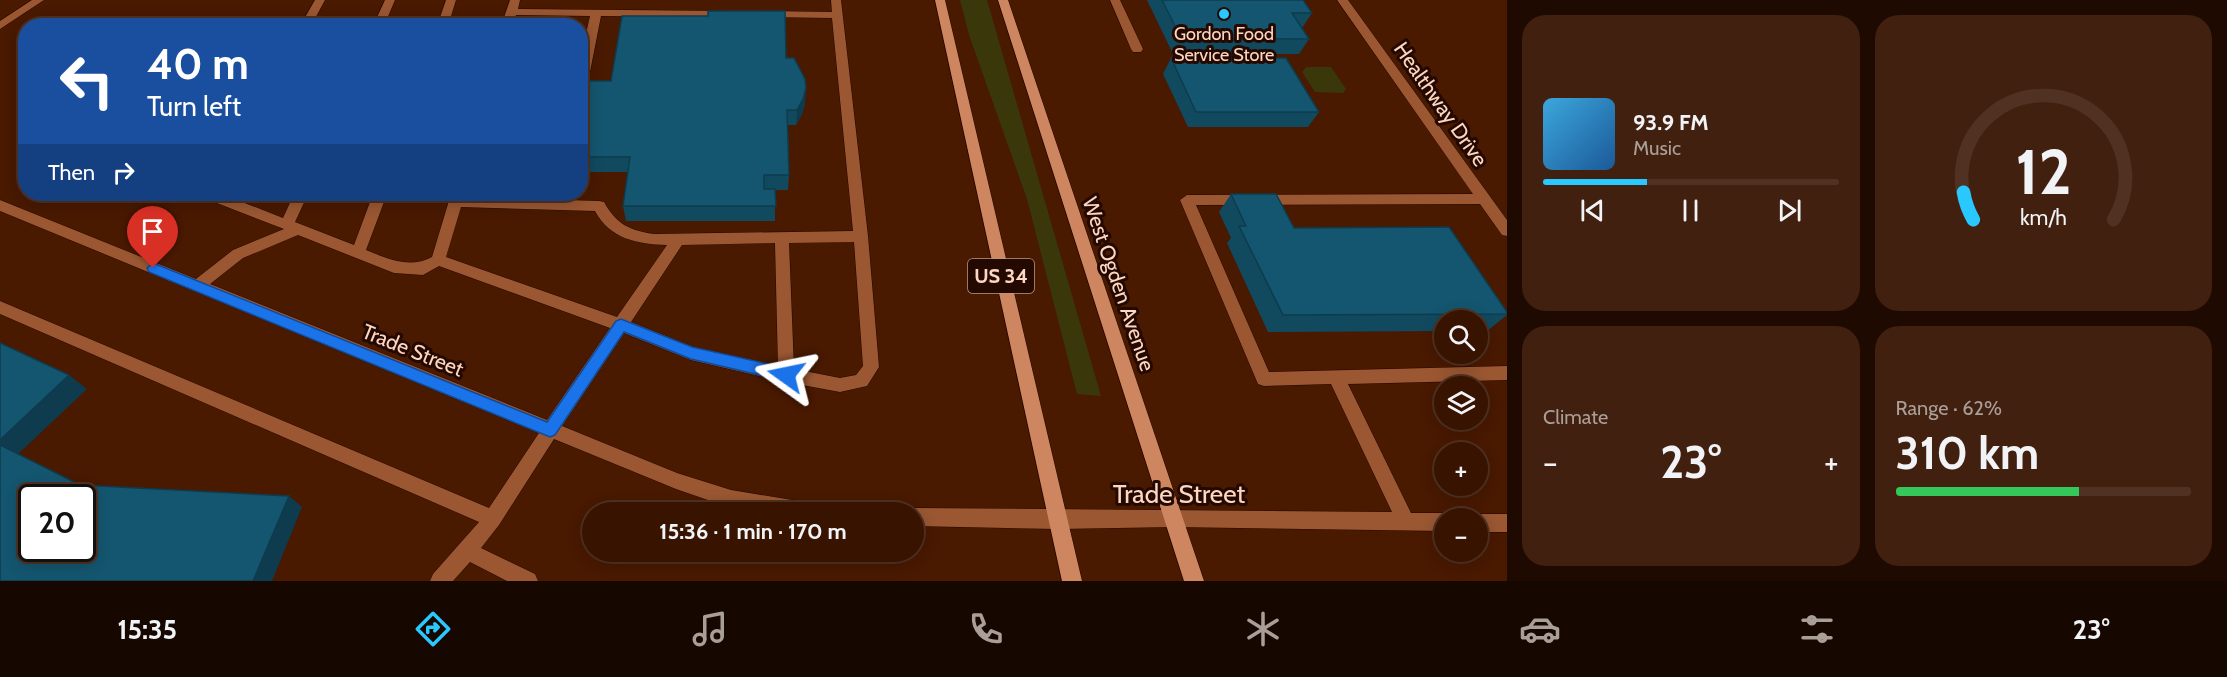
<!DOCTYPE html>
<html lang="en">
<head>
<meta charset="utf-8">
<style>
	:root { --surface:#371300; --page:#42200f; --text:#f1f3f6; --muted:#aa9e99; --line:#513222; --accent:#29c8ff }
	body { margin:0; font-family:Cabin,sans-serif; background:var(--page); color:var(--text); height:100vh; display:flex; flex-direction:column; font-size:22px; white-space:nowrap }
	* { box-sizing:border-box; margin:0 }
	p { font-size:20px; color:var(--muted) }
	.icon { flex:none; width:33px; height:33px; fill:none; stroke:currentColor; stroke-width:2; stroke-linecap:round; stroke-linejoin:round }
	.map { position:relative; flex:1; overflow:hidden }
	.drawer { display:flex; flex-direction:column; gap:15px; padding:15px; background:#1e0a00; width:720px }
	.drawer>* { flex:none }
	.hud { position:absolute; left:18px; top:18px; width:570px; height:183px; border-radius:24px; box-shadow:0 3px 15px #0003,0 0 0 2px var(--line); background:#1a4fa0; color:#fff; overflow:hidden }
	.buttons { position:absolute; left:1434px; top:310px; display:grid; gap:12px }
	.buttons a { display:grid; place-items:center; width:54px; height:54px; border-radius:50%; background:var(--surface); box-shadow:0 3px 15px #0003,0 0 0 2px var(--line); font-size:30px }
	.speed { position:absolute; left:18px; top:484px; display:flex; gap:12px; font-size:30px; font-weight:700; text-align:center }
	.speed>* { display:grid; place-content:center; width:78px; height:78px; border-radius:50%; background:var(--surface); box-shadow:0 3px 15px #0003,0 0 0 2px var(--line); line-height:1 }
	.speed .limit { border:3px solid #111; border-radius:9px; background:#fff; color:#111 }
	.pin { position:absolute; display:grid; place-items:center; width:51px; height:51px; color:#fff; margin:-62px -26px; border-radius:50% 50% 50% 0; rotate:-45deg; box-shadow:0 0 6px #0007 }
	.pin .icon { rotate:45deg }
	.me { position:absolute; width:66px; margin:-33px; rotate:282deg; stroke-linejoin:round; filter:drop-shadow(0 0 4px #0008) }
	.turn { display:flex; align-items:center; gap:21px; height:126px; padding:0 30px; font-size:27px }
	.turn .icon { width:78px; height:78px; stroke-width:2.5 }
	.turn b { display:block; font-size:42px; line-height:51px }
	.then { display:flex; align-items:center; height:57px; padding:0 30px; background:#0003; gap:12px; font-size:22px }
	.big { font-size:45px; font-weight:800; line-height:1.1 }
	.drawer .card { flex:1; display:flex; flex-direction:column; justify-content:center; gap:9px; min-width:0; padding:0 21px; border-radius:24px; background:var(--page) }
	.drawer .dial { align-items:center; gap:0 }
	.dial svg { height:156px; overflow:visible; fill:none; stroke:var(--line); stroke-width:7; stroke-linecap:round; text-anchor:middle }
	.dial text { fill:var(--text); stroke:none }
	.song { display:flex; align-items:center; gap:18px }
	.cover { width:72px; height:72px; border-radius:9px; background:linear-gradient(135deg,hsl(200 70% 55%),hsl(210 70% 35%)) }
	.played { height:6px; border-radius:3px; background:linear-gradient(90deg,var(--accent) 35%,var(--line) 35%) }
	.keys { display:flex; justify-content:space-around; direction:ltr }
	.heat { display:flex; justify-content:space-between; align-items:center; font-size:33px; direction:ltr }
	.charge { height:9px; border-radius:4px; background:linear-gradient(90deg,#34c759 62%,var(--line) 0) }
	.drawer .tiles { flex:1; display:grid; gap:15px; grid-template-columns:repeat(2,1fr) }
	.trip { position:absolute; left:582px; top:502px; width:342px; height:60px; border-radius:30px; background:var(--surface); box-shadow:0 3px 15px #0003,0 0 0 2px var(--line); font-weight:800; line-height:60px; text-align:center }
	.tab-bar { display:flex; height:96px; justify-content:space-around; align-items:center; background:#160800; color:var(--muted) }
	.tab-bar .icon { width:42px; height:42px }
	.tab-bar .selected { color:var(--accent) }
	.tab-bar b { font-size:27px; color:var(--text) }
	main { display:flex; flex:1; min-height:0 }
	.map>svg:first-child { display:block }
	.green { fill:#3a380a }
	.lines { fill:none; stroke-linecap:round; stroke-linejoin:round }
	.minor-casing { stroke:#270700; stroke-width:1 }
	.major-casing { stroke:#270700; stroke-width:1 }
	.minor { fill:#9a5732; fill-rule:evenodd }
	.major { fill:#ce8660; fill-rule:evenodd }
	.wall { fill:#114a5f }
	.shaded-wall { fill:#0e3c4e }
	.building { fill:#14566f; stroke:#0e3c4e; stroke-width:1.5; fill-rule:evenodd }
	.route { fill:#1a73e8; stroke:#114b97; stroke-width:1.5 }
	.poi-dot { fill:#29c8ff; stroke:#240900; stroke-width:2 }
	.labels { text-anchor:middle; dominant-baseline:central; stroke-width:6; stroke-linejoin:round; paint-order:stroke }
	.far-poi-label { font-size:18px; fill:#fed7c3; stroke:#240900 }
	.shield { fill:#240900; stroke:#bd9988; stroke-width:1.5 }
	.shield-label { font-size:20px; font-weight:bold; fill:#fed7c3 }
	.street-label { font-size:21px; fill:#fed7c3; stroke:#240900 }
	.near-street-label { font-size:26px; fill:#fed7c3; stroke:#240900 }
</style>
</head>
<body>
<main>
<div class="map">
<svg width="1507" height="581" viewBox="0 0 1507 581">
	<rect width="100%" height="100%" fill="#491900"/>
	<path class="green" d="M960,0H987L1101,396L1077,394L1027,199L969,35Z
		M1306,67H1331L1346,89L1343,93L1315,92L1302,72Z"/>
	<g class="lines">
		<g class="minor-casing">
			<path id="minor" d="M32,0H44L0,29V21Z
				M315,0H325L311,26H300Z
				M385,0H395L384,26H373Z
				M446,0H456L448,26H437Z
				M510,0H520L518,9L726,11L732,14L726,17L601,16L587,87L581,91L580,60L590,16L516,15L513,26H501Z
				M831,0H841L868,236L879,367L867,386L840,392L786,382L691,360L624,333L562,426L677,473L731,490L816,504L822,507L825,513H764L731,508L676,489L554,439L499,525L481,548L535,574L538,581H507L470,562L453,581H430L433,574L479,522L0,314V301L489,508L539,433L0,211V200L196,279L233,250L284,229L204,198L202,194H222L283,218L294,194H308L295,222L354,245L373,194H387L366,250C388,259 410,269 432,257L451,194H465L464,197L599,201L604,202C616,224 630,231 655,234L853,231L832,18L765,17L759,14L765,11L832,12ZM461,207L595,211C610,239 637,244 667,245L617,317L446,257ZM298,235L394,273L423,275L439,266L610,328L547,420L210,284L243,258ZM854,242L863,366L856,375L840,378L794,369L789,243ZM775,243L778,366L693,347L631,322L682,245Z
				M1110,0H1120L1143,49L1141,52H1133L1131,49Z
				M1337,0H1348L1507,220V236L1502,235L1480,204L1196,205L1269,372L1507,366V380L1348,384L1411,513H1444L1450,516L1452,519H1444V531L1174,527L1058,529L914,526V513H907L914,508L1392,512L1331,384L1264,386L1258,384L1180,200L1187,195L1473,194Z
				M1478,514H1507V532H1478V519H1471Z"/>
		</g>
		<g class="major-casing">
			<path id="major" d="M935,0H945L1082,581H1062Z
				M998,0H1008L1204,581H1184Z"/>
		</g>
		<use href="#minor" class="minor"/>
		<use href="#major" class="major"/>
	</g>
	<path class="wall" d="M1147,0H1303L1312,13L1302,28L1309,39L1299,54H1173Z
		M786,58L805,104L802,114L796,125H788L789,175L788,190H775V221H626L623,206L628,172H580V81H611Z
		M1171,58L1319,112L1308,127H1188L1163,74Z
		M1231,194L1294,228L1507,312V315L1487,331H1478V321H1444V331L1268,332L1227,243L1231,238L1219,212Z"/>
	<path class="shaded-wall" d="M806,88L805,104L802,114L796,125L797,110Z
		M69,375L87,389L17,455L0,445V440Z
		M289,496L302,507L272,581H253Z"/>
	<path class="building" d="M1162,0H1303L1312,13H1292L1309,39L1181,38Z
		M708,11H785L786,58H794L805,79L806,88L803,99L797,110H787L789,175H764V189H775L776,206H623L630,157H580V81H611L622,16H708Z
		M1171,58H1286L1319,112H1196Z
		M1231,194H1276L1294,228L1449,227L1507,312V314L1283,315L1239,226H1246Z
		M0,343L69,375L0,440Z
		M0,445L80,485L289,496L253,581H0ZM32,498H82V549H32Z"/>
	<path class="route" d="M153,263L547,422L616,321L621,319L692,347L786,368L791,370L794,375L791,379L786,381L691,359L624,332L555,435L550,437L149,272L147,268Z"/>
	<circle class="poi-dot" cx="1224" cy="14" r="6"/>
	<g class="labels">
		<g class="far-poi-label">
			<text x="1224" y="34">Gordon Food<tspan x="1224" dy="21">Service Store</tspan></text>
		</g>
		<rect class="shield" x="968" y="259" width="66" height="34" rx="4.5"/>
		<g class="shield-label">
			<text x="1001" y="276">US 34</text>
		</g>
		<g class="street-label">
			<text transform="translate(1441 104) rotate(55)">Healthway Drive</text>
			<text transform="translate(1119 284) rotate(71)">West Ogden Avenue</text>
			<text transform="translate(413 350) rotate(22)">Trade Street</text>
		</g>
		<g class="near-street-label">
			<text x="1179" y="494">Trade Street</text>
		</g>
	</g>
</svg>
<div class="buttons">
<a><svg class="icon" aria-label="search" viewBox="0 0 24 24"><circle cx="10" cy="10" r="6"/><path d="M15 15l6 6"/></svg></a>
<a><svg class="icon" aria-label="layers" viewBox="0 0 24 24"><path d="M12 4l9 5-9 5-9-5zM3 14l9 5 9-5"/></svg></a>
<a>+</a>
<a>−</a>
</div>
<div class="speed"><div class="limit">20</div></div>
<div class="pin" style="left:153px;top:268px;background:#d93025"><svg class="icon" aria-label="arrive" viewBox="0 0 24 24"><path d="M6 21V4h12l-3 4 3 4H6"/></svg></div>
<svg class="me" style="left:786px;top:375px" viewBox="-20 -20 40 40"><path d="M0-17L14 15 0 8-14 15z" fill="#1a73e8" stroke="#fff" stroke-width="4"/></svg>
<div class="trip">15:36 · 1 min · 170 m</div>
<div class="hud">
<div class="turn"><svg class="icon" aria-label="left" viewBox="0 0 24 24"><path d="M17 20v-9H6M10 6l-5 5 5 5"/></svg><div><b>40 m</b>Turn left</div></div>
<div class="then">Then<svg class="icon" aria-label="right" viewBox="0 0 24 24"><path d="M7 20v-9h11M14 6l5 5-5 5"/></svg></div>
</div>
</div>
<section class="drawer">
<div class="tiles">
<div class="card">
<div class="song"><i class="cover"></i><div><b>93.9 FM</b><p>Music</p></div></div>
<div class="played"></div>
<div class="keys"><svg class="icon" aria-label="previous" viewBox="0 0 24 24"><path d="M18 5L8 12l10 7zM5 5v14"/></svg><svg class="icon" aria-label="pause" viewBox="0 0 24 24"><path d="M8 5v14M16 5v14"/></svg><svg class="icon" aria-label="next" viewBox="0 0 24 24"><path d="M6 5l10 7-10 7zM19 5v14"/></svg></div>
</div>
<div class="card dial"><svg viewBox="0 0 100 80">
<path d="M14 69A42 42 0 1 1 86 69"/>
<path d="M14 69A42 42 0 0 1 9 55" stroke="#29c8ff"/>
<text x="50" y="56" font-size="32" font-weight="700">12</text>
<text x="50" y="72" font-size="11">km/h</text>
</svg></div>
<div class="card"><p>Climate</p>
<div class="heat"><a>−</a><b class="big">23°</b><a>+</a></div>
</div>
<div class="card"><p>Range · 62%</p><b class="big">310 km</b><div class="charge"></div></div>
</div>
</section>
</main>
<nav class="tab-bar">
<b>15:35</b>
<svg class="icon selected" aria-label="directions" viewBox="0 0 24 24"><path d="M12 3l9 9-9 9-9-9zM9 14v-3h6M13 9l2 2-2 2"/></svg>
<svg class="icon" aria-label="music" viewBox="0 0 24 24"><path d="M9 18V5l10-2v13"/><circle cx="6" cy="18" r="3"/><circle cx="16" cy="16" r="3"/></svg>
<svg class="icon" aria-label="phone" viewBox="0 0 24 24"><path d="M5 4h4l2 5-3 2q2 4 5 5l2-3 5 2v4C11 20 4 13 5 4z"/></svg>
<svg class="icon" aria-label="climate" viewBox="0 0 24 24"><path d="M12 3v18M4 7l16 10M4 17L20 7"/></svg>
<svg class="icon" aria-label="car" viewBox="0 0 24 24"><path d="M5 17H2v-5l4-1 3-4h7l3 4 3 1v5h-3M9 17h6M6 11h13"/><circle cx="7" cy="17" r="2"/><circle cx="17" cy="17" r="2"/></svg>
<svg class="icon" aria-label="filters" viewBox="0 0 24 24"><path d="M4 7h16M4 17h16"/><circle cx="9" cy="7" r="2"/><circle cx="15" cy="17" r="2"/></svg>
<b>23°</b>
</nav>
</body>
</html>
